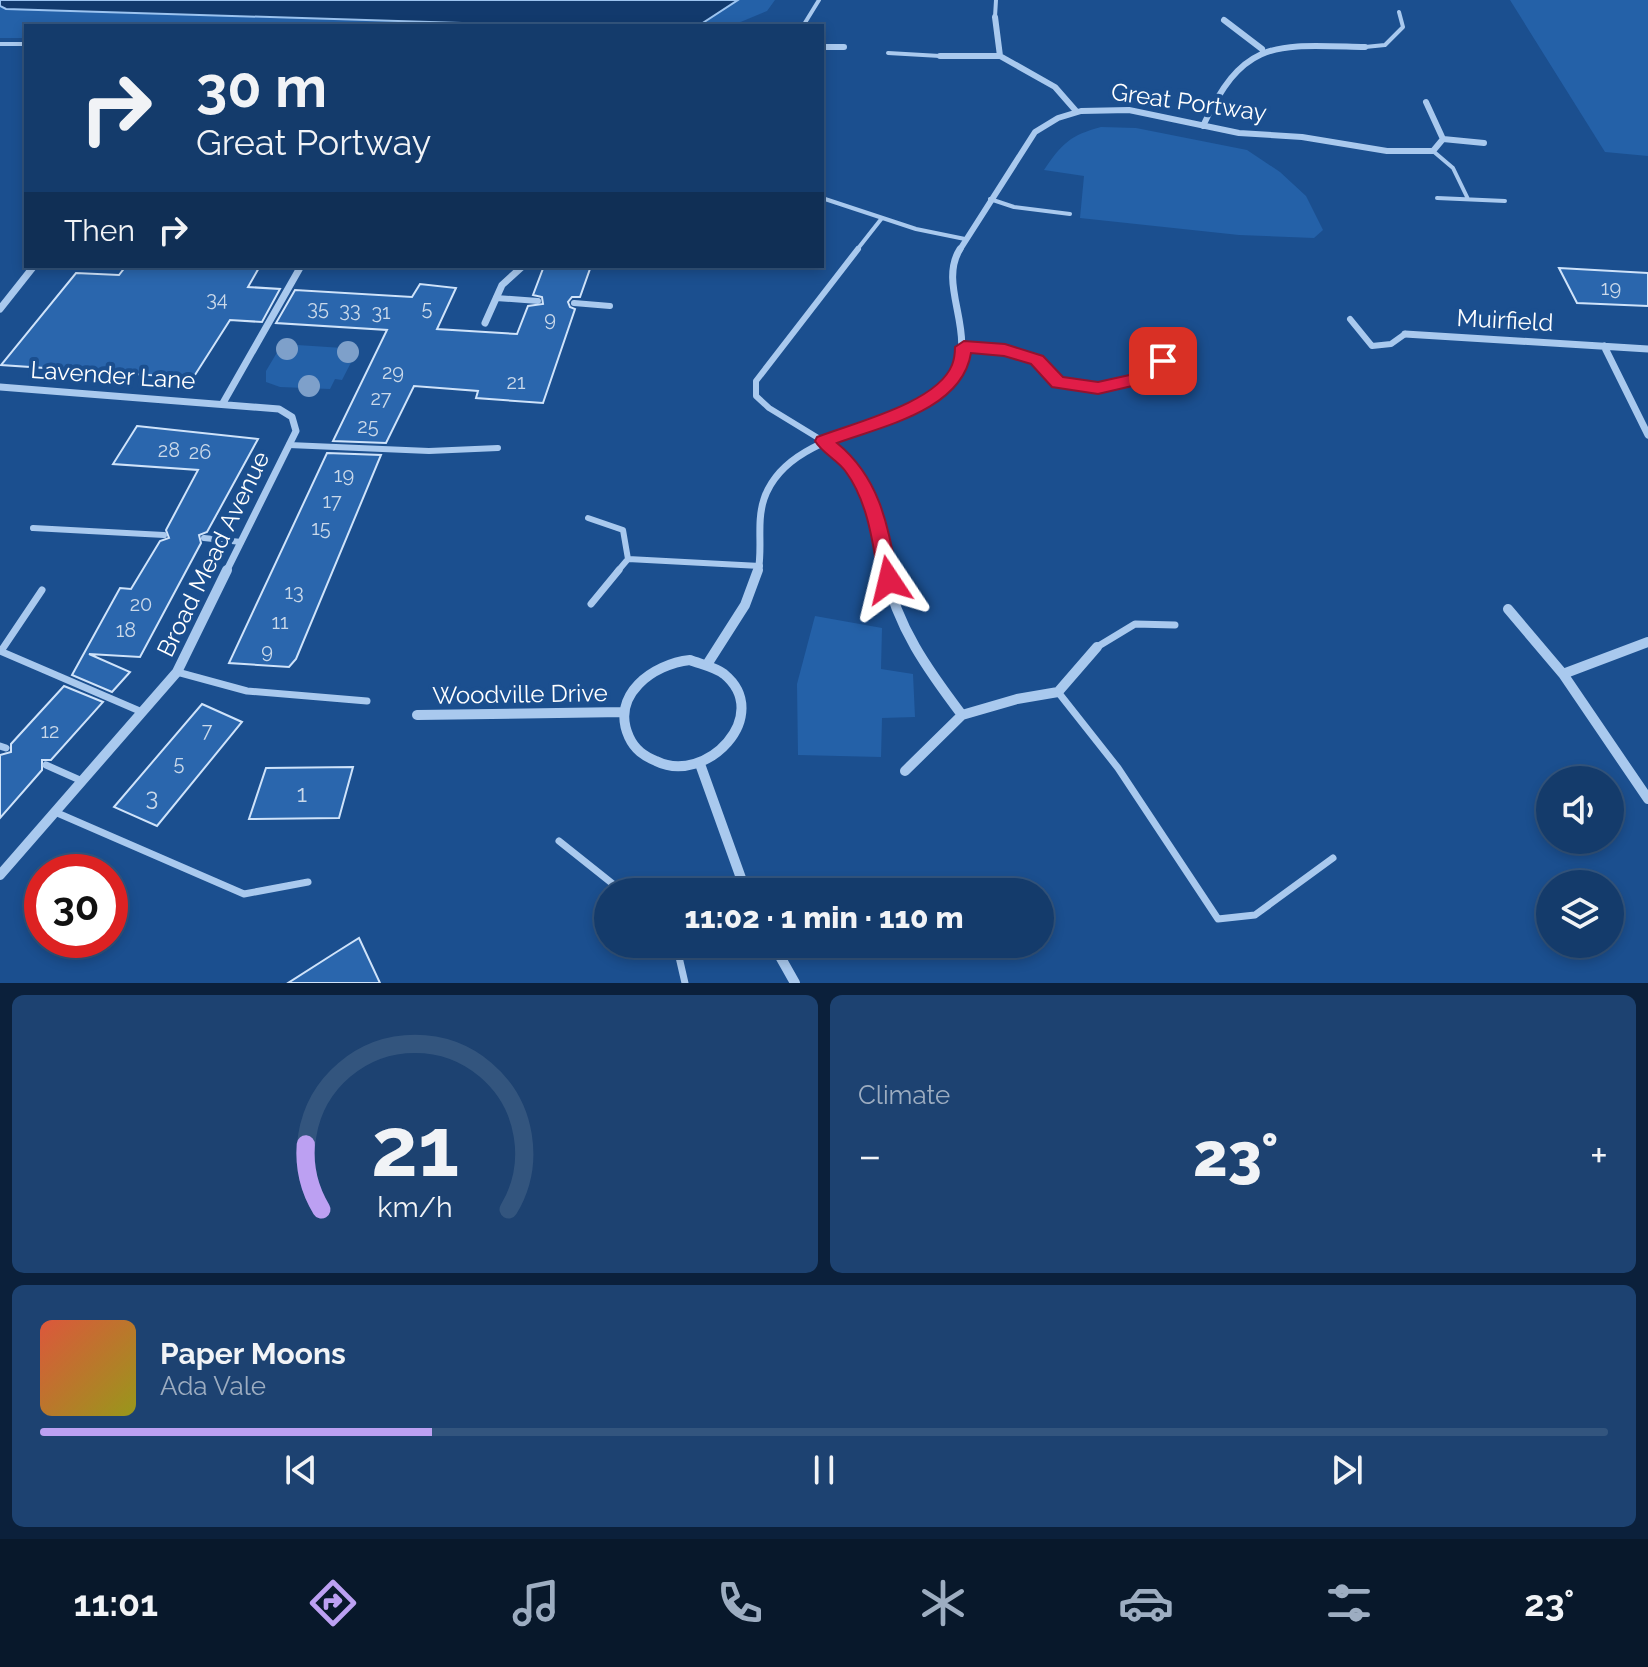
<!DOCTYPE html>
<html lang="en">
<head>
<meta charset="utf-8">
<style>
	:root { --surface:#143b6b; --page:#1d4271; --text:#f1f3f6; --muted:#9dadc1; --line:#33557e; --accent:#bca0f2 }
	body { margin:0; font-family:Raleway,sans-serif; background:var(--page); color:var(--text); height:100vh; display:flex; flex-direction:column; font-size:30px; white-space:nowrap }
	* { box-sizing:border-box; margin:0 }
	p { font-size:26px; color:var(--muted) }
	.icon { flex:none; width:44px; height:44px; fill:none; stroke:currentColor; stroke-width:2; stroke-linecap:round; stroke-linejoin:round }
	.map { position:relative; height:983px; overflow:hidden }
	.drawer { display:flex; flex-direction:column; gap:12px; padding:12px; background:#0b203b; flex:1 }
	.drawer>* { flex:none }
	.top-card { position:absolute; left:24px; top:24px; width:800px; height:244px; border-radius:0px; box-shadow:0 4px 12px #0003,0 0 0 2px var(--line); background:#143b6b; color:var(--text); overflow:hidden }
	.tools { position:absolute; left:1536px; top:766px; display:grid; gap:16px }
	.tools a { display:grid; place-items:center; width:88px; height:88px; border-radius:50%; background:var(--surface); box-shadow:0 4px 12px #0003,0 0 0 2px var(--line); font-size:40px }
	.speed { position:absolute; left:24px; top:854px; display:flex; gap:16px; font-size:40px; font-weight:700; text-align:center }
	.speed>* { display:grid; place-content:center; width:104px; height:104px; border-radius:50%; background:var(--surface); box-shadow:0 4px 12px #0003,0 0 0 2px var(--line); line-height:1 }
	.speed .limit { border:12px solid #d22; background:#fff; color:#111 }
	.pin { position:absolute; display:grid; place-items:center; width:68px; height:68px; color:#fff; margin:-34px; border-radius:16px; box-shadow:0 4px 12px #0006 }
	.me { position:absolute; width:88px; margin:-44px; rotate:350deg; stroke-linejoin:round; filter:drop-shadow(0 0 6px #0008) }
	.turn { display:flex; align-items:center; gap:28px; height:168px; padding:0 40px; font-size:36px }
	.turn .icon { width:104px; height:104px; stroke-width:2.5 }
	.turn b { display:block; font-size:56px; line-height:68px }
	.then { display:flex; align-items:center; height:76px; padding:0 40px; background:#0003; gap:16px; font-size:30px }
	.big { font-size:60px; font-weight:800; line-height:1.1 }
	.drawer .widget { flex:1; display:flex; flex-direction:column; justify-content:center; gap:12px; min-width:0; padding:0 28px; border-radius:12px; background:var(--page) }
	.drawer .dial { align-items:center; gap:0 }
	.dial svg { height:208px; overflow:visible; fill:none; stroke:var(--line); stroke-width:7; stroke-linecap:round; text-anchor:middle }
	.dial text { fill:var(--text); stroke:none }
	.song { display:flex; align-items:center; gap:24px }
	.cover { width:96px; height:96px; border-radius:12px; background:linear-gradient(135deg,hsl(10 70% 55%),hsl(60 70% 35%)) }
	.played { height:8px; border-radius:4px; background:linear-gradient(90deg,var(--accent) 25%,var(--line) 25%) }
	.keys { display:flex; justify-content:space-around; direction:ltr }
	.heat { display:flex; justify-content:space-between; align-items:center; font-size:44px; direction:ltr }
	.drawer .tiles { flex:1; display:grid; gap:12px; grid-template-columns:1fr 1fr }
	.widget:last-child { grid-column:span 2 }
	.trip { position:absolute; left:594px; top:878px; width:460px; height:80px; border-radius:40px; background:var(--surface); box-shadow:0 4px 12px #0003,0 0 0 2px var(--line); font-weight:800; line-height:80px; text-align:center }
	.tab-bar { display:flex; height:128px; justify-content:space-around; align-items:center; background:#08182b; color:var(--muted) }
	.tab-bar .icon { width:56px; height:56px }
	.tab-bar .selected { color:var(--accent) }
	.tab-bar b { font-size:36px; color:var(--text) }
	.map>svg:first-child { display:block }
	.green { fill:#2461a8 }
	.water { fill:#123a6d; stroke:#9cc4f0; stroke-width:2 }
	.building { fill:#2a66ad; stroke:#cfe3fa; stroke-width:2 }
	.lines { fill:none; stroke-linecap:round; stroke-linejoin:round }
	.service-far2 { stroke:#a9c9ee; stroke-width:4 }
	.service-far1 { stroke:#a9c9ee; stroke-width:6 }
	.service { stroke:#a9c9ee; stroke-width:7 }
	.minor-far2 { stroke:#a9c9ee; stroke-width:6 }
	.minor-far1 { stroke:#a9c9ee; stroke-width:7 }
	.minor { stroke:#a9c9ee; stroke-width:10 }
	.tree { fill:#7ea0ca }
	.route { fill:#e11d48; stroke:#92132f; stroke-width:2 }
	.labels { text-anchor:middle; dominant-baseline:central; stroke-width:8; stroke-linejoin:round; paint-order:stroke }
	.number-label { font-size:20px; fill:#cad9ea }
	.street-label { font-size:24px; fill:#fff; stroke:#1b4f8f }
	.near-number-label { font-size:24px; fill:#cad9ea }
</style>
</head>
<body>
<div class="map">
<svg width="1648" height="983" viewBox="0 0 1648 983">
	<rect width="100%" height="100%" fill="#1b4f8f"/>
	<path class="green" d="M0,0H775L767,11L731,26H26V38H0Z
		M1510,0H1648V156L1605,152Z
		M1101,127L1136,128L1247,150L1280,172L1306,196L1323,230L1314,238L1239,235L1080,218L1084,176L1044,170C1062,143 1071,135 1101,127Z
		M282,344L358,349L342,380L335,379L330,389L280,387L266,382V371Z
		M815,616L882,628L881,669L913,674L915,717L882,718L881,757L798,755L797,684Z"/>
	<path class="water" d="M0,0H738L698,26H563L6,9L0,6Z"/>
	<path class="building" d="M126,266H260L248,287L280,289L262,322L230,320L193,378L1,365L76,273L119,275Z
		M544,266H591L580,297H572L568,302L570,307L575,309L543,403L476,398L478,391L414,386L386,443L333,441L387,330L276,323L295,290L412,297L420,284L456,288L437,329L517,334L528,306L543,304L542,297L533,295Z
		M1559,268L1648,273V306L1577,303Z
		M137,426L258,439L207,532L199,535L201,543L140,657L89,654L130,672L112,692L72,675L120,588L131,589L160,541L169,538L166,530L198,470L113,464Z
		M327,453L381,455L296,659L289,667L229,663Z
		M64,686L103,702L51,760H42V770L0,818V755L11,752V744Z
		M202,704L242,722L157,826L114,807Z
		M353,767L339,818L249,819L266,768Z
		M359,938L380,983H288L335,953Z"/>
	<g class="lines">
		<path class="service-far2" d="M995,17L996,0
			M803,26L819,0
			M0,44H26
			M1365,47L1385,45L1403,27L1399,12
			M888,53L940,56
			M1433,151L1453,168L1468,199
			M822,198L916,229L965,239
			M1437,198L1505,201
			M990,199L1014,207L1070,214
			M856,251L882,218"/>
		<path class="service-far1" d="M496,298L538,301
			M574,303L610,306
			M1350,319L1372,346L1391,344L1405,334
			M964,347C1010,350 1026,348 1058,383C1102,389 1126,388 1163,361
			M823,441L769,408L756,396V381L858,249
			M289,445L429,451L498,448
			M588,518L623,530L628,559L760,566
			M33,528L164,535
			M204,538L241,542
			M617,572L628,559"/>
		<path class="service" d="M591,604L619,570
			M1097,647L1135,624L1175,625
			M0,651L142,712
			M1,651L42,590
			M177,672L247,691L367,701
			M1058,692L1118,768L1218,919L1255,915L1333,858
			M0,746L6,748
			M46,765L82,781
			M55,812L244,894L308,882
			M559,841L623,892
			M676,944L685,983"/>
		<path class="minor-far2" d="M995,17L1000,56L1055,87L1076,111
			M1224,20L1262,49
			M822,47H844
			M940,56H1000
			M1203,126C1244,37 1276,45 1365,47
			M1443,139L1484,143
			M959,251L1035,132L1058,118L1081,111L1129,110L1239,133L1302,137L1387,151H1433L1443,139L1426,102"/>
		<path class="minor-far1" d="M0,309L34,266
			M485,323L502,285L523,266
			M1405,334L1648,349
			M1604,346L1648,435
			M0,387L279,409L292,417L296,431L226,572
			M223,403L301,266
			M823,441C832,449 844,456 852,465C876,495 879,536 886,572
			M758,572C763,548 756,523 764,499C789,424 917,431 951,380C981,336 936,287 960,249"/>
		<path class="minor" d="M885,570C897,627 928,670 962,715
			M1508,609L1563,674L1648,799
			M690,660C700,664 715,667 724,674C774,715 706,786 656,761C644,756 635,750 629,737C610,695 653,664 690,660Z
			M708,663L745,605L758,570
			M1563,674L1648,642
			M417,715L624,712
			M700,764L746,892
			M905,771L962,715L1017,699L1058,692L1097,647
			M0,875L177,672L227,570
			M773,944L795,983"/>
	</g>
	<g class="tree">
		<circle cx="287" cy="349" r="11"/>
		<circle cx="348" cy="352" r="11"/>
		<circle cx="309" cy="386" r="11"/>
	</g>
	<path class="route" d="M964,341L1005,344L1043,356L1063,377L1098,382L1134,374L1163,355L1171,361L1145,383L1098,394L1052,387L1031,364L1004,356L971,353C962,410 883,426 837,443C881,479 888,527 898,580L895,586H882L879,580C873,544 868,502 846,472C838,460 823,454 815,441L817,437C853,423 937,403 952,365C954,360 955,353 955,347Z"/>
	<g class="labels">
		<g class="number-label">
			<text x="1611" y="288">19</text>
			<text x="217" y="299">34</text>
			<text x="318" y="308">35</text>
			<text x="427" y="308">5</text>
			<text x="350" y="310">33</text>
			<text x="381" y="312">31</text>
			<text x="550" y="319">9</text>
			<text x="393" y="372">29</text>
			<text x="516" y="382">21</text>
			<text x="381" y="398">27</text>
			<text x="368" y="426">25</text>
			<text x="169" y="450">28</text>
			<text x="200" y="452">26</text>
			<text x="344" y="475">19</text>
			<text x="332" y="501">17</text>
			<text x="321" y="528">15</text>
			<text x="294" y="592">13</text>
			<text x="141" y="604">20</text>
			<text x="280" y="622">11</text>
			<text x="126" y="630">18</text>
			<text x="267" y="651">9</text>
			<text x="207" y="730">7</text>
			<text x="50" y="731">12</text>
			<text x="179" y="763">5</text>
		</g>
		<g class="street-label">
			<text transform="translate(1189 102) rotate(8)">Great Portway</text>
			<text transform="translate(1505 320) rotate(3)">Muirfield</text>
			<text transform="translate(113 375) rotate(4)">Lavender Lane</text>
			<text transform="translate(213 554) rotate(-64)">Broad Mead Avenue</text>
			<text transform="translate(520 694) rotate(-1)">Woodville Drive</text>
		</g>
		<g class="near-number-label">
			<text x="302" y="793">1</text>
			<text x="152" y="796">3</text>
		</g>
	</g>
</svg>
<div class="tools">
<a><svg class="icon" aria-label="sound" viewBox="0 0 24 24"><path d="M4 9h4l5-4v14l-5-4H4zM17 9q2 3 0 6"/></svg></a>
<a><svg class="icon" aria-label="layers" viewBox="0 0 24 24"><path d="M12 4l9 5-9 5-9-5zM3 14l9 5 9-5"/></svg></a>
</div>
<div class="speed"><div class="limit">30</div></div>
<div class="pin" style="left:1163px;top:361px;background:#d93025"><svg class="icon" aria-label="arrive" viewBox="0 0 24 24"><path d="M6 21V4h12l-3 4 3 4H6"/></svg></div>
<svg class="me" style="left:889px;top:580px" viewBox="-20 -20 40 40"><path d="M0-17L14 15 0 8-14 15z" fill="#e11d48" stroke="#fff" stroke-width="4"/></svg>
<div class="trip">11:02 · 1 min · 110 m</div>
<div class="top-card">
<div class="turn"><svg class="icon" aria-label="right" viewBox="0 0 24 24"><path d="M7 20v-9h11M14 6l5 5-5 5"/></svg><div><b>30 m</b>Great Portway</div></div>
<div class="then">Then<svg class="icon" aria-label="right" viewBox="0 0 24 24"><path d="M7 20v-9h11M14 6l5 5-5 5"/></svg></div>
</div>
</div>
<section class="drawer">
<div class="tiles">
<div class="widget dial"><svg viewBox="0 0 100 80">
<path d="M14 69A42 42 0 1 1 86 69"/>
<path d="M14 69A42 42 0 0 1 8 44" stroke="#bca0f2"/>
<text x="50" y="56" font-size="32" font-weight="700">21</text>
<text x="50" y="72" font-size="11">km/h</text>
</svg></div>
<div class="widget"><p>Climate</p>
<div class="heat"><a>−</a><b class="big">23°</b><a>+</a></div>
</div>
<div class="widget">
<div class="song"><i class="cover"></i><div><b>Paper Moons</b><p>Ada Vale</p></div></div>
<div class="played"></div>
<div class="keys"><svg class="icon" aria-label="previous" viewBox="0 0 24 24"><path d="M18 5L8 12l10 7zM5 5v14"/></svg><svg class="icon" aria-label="pause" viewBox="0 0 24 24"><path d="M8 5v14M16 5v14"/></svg><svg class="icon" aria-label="next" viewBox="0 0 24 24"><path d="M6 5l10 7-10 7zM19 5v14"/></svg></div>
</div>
</div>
</section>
<nav class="tab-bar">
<b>11:01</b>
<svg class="icon selected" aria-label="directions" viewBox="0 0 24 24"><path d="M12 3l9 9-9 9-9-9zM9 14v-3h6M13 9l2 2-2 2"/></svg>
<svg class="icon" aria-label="music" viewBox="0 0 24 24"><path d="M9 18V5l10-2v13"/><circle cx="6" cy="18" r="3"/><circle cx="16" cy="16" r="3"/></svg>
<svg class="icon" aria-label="phone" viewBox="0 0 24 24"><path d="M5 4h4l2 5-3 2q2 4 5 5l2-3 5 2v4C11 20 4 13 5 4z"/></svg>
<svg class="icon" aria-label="climate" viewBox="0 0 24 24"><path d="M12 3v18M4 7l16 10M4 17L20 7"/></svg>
<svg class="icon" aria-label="car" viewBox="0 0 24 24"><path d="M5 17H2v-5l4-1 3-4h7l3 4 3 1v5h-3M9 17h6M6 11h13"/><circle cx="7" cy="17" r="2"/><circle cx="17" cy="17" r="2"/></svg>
<svg class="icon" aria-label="filters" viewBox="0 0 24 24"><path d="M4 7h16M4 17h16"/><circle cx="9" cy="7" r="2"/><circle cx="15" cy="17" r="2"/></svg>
<b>23°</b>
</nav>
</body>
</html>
